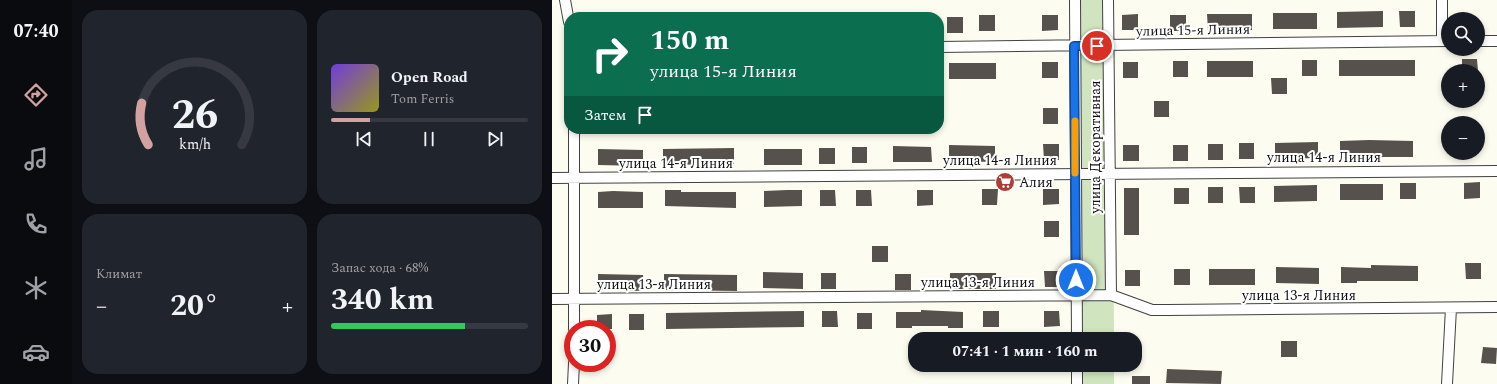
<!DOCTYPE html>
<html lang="ru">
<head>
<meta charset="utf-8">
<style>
	:root { --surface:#171b24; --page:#20242c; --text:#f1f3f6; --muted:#9ea1a6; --line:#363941; --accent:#d2a1a0 }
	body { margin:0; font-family:Spectral,serif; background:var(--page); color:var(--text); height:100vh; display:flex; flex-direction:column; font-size:15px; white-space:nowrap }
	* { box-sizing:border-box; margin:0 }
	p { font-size:13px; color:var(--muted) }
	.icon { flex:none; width:22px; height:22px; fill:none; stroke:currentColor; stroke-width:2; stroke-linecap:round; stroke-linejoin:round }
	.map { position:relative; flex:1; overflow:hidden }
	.panel { display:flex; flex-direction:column; gap:10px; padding:10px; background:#0d0f14; width:480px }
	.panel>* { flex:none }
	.hud { position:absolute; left:12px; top:12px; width:380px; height:122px; border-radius:16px; box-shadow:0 2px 6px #0003; background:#0b6e4f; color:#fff; overflow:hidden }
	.controls { position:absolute; left:889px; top:12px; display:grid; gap:8px }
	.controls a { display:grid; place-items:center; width:44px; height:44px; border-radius:50%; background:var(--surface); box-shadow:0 2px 6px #0003; font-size:20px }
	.speed { position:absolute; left:12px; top:320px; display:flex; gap:8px; font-size:20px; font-weight:700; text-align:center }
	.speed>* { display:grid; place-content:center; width:52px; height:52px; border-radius:50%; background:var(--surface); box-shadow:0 2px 6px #0003; line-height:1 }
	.speed .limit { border:6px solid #d22; background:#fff; color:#111 }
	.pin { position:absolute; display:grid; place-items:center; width:34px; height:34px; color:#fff; margin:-17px; border:2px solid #fff; border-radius:50%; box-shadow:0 1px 4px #0007 }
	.me { position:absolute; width:44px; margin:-22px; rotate:0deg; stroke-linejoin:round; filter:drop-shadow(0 0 3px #0008) }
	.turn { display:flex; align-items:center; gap:14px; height:84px; padding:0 20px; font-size:18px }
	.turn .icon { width:52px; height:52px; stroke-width:2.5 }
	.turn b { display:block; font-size:28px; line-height:34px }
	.then { display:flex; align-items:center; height:38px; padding:0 20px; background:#0003; gap:8px; font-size:15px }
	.big { font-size:30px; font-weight:700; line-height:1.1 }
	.panel .card { flex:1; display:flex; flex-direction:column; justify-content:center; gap:6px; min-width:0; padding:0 14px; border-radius:16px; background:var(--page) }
	.panel .dial { align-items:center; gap:0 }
	.dial svg { height:104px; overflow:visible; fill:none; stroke:var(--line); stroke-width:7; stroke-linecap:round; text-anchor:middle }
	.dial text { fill:var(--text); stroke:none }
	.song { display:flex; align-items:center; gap:12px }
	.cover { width:48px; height:48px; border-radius:6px; background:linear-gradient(135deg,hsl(260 70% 55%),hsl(60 70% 35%)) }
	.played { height:4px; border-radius:2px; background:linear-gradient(90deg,var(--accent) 20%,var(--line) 20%) }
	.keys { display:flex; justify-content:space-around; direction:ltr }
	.heat { display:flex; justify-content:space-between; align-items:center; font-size:22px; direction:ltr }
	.charge { height:6px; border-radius:3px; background:linear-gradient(90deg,#34c759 68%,var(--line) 0) }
	.panel .tiles { flex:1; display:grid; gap:10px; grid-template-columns:repeat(2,1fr) }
	.trip { position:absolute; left:356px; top:332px; width:234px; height:40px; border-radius:16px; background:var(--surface); box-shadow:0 2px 6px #0003; font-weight:700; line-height:40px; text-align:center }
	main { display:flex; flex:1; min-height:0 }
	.tab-bar { display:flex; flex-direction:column; width:72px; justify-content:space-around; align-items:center; background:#090b0e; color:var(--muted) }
	.tab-bar .icon { width:28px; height:28px }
	.tab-bar .selected { color:var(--accent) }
	.tab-bar b { font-size:18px; color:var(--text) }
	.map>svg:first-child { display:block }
	.green { fill:#cfe4bf }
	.building { fill:#56514c }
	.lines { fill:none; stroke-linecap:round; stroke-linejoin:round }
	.minor-casing { stroke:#414141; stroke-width:12 }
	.minor { stroke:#fff; stroke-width:10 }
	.route-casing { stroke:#114b97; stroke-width:10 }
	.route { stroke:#1a73e8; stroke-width:7 }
	.slow { stroke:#f59e0b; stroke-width:7 }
	.labels { text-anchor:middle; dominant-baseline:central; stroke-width:4; stroke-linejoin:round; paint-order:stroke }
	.street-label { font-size:14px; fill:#0e0e0e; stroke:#fff }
	.poi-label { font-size:14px; fill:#0e0e0e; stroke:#fff; text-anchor:start }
</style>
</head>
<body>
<main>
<nav class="tab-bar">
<b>07:40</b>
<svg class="icon selected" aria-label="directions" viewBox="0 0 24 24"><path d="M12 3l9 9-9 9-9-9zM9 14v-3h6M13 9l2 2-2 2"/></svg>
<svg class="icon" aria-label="music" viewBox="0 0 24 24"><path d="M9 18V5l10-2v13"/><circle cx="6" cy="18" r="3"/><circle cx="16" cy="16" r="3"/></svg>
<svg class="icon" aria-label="phone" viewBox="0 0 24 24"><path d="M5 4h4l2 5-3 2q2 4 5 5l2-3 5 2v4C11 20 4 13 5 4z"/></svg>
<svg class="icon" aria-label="climate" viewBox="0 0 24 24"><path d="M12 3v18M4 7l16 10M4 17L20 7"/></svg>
<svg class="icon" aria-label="car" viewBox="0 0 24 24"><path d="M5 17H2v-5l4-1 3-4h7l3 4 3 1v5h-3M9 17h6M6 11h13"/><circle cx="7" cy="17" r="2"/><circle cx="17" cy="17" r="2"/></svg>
</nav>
<section class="panel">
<div class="tiles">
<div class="card dial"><svg viewBox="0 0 100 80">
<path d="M14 69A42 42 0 1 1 86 69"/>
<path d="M14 69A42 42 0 0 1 9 37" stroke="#d2a1a0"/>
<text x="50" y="56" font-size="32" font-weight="700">26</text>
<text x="50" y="72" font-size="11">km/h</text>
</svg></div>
<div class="card">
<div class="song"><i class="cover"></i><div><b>Open Road</b><p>Tom Ferris</p></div></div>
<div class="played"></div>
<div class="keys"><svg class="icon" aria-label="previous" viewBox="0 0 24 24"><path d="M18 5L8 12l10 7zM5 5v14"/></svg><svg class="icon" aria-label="pause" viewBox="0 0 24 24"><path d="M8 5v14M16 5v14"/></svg><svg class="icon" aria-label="next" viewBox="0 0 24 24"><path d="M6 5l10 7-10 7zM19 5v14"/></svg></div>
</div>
<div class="card"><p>Климат</p>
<div class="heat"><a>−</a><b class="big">20°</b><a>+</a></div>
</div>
<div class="card"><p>Запас хода · 68%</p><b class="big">340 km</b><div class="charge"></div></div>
</div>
</section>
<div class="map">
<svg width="945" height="384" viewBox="0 0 945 384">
	<rect width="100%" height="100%" fill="#fdfcf1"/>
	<path class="green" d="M526,0H560L562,339H529Z
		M529,365H562V384H529Z"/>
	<path class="building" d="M831,11V27L785,28V12Z
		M847,11H863V27H848Z
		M721,13H765V29H721Z
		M586,14V30H570V15Z
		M655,14H700V30H656Z
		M427,15H443V31H427Z
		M490,15H506V30L490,31Z
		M618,15H634V31H618Z
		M395,17H411V33H395Z
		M910,59H925L926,71H910Z
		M750,60H765V76H750Z
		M787,60H863V76H787Z
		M621,61H636V77H621Z
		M655,61H701V77H655Z
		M490,62H506V78H490Z
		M571,62H586V78H571Z
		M397,63H444V79H397Z
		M719,78H735V94H720Z
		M602,101H617V117H602Z
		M491,108H506V124H491Z
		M817,140L861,141V157H788V141Z
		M766,142V158L723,159V143Z
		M687,143H702V159H687Z
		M491,144H507V160H492Z
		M656,144H671V160H656Z
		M397,145L443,146V162L397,161Z
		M571,145H587V161H571Z
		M621,145H636V161H621Z
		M341,146L379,147L380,162H341Z
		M300,147H315V163H300Z
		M182,148V164L111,165V149Z
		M267,148H283V164H267Z
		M46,149L91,150V166L46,165Z
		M212,149H250V165H212Z
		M928,182V198L912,199V183Z
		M848,183H864V199H848Z
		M788,184H831V200H788Z
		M765,185V201L722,202V186Z
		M656,187H671V203H656Z
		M687,187H703V203H688Z
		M572,188H587V235H572Z
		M622,188H637V204H622Z
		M430,189H446L445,205H430Z
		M491,189H507V204L491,205Z
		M113,190H129V192H184V208L113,206Z
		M235,190H250V206L212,207V191Z
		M268,190H283L284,206H268Z
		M304,190H319L320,206H304Z
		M365,190H381V205L365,206Z
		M61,191L91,192V208H46V192Z
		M492,221H507V237H492Z
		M320,246H336V262H320Z
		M913,263H929V279H914Z
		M819,265L866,266V281H805V283H789V267L819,268Z
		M724,267L767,268V284L724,283Z
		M622,269H638V285H622Z
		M657,269H703V285H657Z
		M573,270H588V286H573Z
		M492,271H508V287H493Z
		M211,272L251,273V289L211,288Z
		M269,273H284V289H269Z
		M398,273H444V289H398Z
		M46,274L91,275L92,291L46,290Z
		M112,274L185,275V291L112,290Z
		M343,274H359V290H343Z
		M369,310L411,312V328H396V326H360V328H344V312H369Z
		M252,311V327L114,329V313Z
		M270,311H285L286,327H270Z
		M431,311H447V327H431Z
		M492,311H507L508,326L492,327Z
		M305,313H320V329H305Z
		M60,314V329H45V315Z
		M77,314H92V330H77Z
		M729,341H745V357H729Z
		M931,347L945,348L944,364L929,363Z
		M615,369L670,371L669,384L614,383Z
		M580,376H598V384H580Z"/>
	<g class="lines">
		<g class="minor-casing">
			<path id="minor" d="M13,0L17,22
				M523,0L525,339
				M556,0L559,295
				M890,41V0
				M926,41H945
				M387,47L896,41
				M22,129V329
				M0,178L945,171
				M0,299L559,295L600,310H615L945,307
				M525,365V384
				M21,384L22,363
				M895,384L899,308"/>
		</g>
		<use href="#minor" class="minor"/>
	</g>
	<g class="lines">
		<g class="route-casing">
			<path id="route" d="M524,280L522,46H545"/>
		</g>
		<use href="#route" class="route"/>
		<path class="slow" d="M523,121V173"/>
	</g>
	<defs>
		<g id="supermarket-disc" transform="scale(1)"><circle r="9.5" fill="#ad3d37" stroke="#fff"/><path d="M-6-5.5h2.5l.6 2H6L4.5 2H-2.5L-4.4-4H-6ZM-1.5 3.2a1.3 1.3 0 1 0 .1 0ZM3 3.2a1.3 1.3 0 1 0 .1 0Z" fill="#fff"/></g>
	</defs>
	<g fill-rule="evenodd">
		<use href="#supermarket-disc" x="453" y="182"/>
	</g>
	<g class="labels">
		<g class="street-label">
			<text transform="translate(641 30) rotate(-1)">улица 15-я Линия</text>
			<text transform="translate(543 147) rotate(-90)">улица Декоративная</text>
			<text x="772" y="157">улица 14-я Линия</text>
			<text x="448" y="160">улица 14-я Линия</text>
			<text x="124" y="163">улица 14-я Линия</text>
			<text x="426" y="282">улица 13-я Линия</text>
			<text x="102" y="284">улица 13-я Линия</text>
			<text x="747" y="295">улица 13-я Линия</text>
		</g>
		<g class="poi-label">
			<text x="467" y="182">Алия</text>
		</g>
	</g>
</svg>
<div class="controls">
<a><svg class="icon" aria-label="search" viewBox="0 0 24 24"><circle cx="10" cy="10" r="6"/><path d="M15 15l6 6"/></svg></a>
<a>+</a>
<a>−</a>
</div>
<div class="speed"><div class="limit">30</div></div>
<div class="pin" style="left:545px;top:46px;background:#d93025"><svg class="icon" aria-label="arrive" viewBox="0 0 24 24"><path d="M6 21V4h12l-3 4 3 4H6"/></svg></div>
<svg class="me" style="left:524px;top:280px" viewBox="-20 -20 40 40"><circle r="17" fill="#1a73e8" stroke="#fff" stroke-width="3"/><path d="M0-11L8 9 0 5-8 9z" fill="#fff"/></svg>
<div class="trip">07:41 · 1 мин · 160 m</div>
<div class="hud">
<div class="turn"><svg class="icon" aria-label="right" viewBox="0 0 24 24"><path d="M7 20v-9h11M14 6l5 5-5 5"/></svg><div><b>150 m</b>улица 15-я Линия</div></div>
<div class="then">Затем<svg class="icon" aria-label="arrive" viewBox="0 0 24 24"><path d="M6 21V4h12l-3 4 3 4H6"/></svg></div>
</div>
</div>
</main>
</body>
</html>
